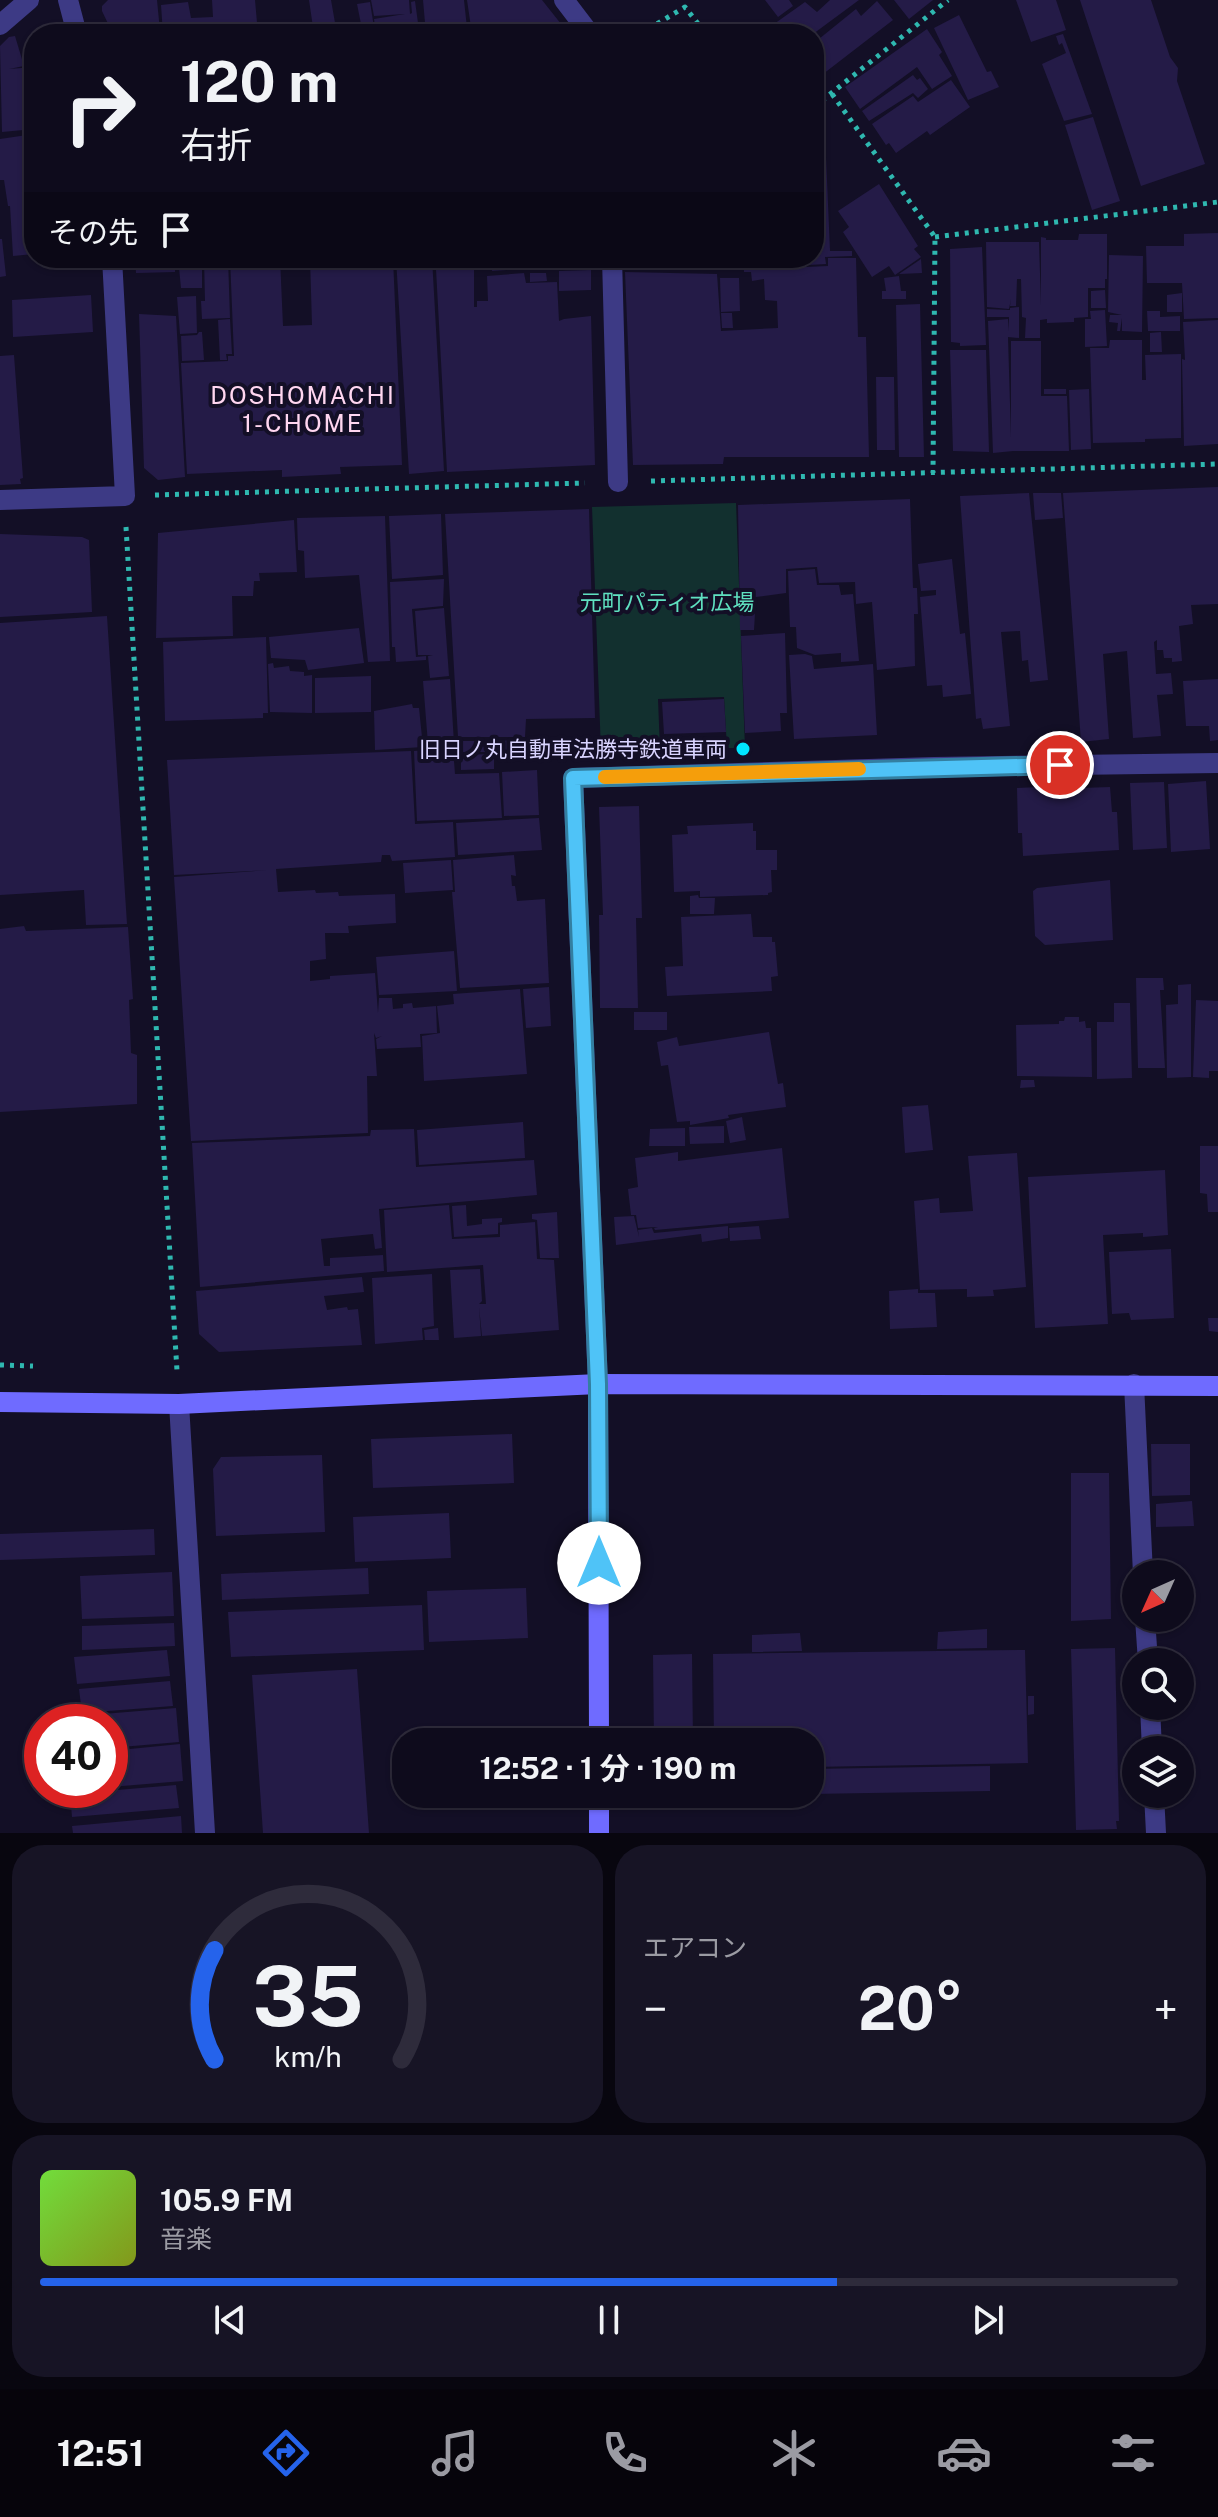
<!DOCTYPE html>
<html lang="ja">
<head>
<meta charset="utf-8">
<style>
	:root { --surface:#0e0b1c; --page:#171425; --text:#f1f3f6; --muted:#9b9ba3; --line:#2e2b3b; --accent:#2563eb }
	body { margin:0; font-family:"Public Sans","Noto Sans JP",sans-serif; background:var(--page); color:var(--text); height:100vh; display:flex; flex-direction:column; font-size:30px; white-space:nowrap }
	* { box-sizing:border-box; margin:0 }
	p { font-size:26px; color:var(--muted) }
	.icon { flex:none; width:44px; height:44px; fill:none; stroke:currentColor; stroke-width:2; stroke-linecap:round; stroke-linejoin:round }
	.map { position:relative; height:1833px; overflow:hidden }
	.side { display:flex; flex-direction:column; gap:12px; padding:12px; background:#08060f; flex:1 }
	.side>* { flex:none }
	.hud { position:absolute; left:24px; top:24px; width:800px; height:244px; border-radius:32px; box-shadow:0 2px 6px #0004,0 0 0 2px var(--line); background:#0e0b1c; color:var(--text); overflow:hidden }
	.needle { width:52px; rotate:225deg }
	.buttons { position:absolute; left:1122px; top:1560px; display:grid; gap:16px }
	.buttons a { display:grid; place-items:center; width:72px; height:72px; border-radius:50%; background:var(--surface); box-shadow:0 2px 6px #0004,0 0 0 2px var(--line); font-size:40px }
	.speed { position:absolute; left:24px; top:1704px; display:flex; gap:16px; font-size:40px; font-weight:700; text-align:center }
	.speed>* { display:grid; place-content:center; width:104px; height:104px; border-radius:50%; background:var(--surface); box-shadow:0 2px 6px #0004,0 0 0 2px var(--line); line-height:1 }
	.speed .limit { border:12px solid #d22; background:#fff; color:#111 }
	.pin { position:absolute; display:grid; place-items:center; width:68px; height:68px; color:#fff; margin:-34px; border:4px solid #fff; border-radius:50%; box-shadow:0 2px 8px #0007 }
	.me { position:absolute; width:88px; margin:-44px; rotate:0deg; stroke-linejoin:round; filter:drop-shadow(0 0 6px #0008) }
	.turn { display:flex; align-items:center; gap:28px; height:168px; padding:0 24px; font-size:36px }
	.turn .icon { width:104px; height:104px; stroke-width:2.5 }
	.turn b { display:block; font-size:56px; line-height:68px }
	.then { display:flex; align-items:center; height:76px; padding:0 24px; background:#0003; gap:16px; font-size:30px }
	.big { font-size:60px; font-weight:700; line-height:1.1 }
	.side .tile { flex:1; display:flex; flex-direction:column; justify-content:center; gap:12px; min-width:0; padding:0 28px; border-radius:32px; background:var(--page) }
	.side .dial { align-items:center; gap:0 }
	.dial svg { height:208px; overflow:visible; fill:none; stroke:var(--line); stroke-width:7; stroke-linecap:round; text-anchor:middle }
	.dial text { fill:var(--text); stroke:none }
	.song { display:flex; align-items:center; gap:24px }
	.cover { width:96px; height:96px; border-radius:12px; background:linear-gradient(135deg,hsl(100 70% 55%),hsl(70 70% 35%)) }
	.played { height:8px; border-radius:4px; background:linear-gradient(90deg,var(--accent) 70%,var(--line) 70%) }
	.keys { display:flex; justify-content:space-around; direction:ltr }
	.heat { display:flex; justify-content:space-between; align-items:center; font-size:44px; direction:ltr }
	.side .tiles { flex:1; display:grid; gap:12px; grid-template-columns:1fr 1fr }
	.tile:last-child { grid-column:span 2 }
	.trip { position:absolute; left:392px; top:1728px; width:432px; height:80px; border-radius:32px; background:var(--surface); box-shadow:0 2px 6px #0004,0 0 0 2px var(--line); font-weight:700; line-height:80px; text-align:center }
	.dock { display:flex; height:128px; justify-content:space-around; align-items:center; background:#06040b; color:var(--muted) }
	.dock .icon { width:56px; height:56px }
	.dock .active { color:var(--accent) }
	.dock b { font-size:36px; color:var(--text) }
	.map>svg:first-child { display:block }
	.green { fill:#12302f }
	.building { fill:#241b47 }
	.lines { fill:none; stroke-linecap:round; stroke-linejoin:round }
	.path { stroke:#2fb8b0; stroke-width:5; stroke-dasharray:4 6; stroke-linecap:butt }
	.lane { stroke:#3d3a85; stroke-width:20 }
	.street { stroke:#3d3a85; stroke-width:20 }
	.secondary { stroke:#6f6bff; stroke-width:20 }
	.route-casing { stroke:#337fa1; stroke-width:20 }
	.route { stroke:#4fc3f7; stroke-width:14 }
	.slow { stroke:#f59e0b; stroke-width:14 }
	.poi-dot { fill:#00e5ff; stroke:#130f26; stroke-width:3 }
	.labels { text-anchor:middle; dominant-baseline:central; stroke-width:8; stroke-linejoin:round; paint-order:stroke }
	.park-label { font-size:22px; fill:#5fe0c0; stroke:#130f26 }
	.poi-label { font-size:22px; fill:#d9d4ff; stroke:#130f26; text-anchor:end }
	.neighbourhood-label { font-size:24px; letter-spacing:2px; fill:#ffd6f0; stroke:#130f26 }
</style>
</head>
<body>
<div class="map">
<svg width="1218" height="1833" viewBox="0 0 1218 1833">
	<rect width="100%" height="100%" fill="#130f26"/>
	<path class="green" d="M736,503L745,748H727L724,697L658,699L660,750L601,752L592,507Z"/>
	<path class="building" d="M108,0H157L160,31L154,34H113L102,11V6Z
		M212,0H255L258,34H163L161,5L188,2L191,18L213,17Z
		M309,0H331L337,34H314Z
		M371,0H409L410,14L412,13L411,2L415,1L418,23L388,28L389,34H376L374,19L405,14L374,16Z
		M423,0H464L467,28L426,34Z
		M467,0H542L569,34H472Z
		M765,0H789L793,6L778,17Z
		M830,0H859L813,34H760L805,2L817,12Z
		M894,0H933L909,19Z
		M1016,0H1056L1066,30L1031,42Z
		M1080,0H1151L1170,57L1178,68L1177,81L1205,164L1141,186Z
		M877,1L893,20L814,81V43L856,9L861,16Z
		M370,2L375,34H363L357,4Z
		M959,15L987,72L991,71L999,87L968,100L934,28Z
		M927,29L942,52L939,55L952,76L932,89L917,67L860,109L845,87Z
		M1063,34L1092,114L1064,121L1042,64L1066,53L1062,43L1059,45L1056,36Z
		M15,36L24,66L9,69L34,67V129L2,132L0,46L9,37Z
		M913,75L917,80L920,78L928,89L918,98L913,93L869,121L862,111Z
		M951,80L970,107L930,135L927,131L896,153L889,143L886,145L872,124L913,96L918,102Z
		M1093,117L1120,201L1092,210L1065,125Z
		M34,134V254L13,256L10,206H8L4,180H0V139Z
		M826,157L830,251H852V256L825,257L826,264L808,265L807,258H814V158Z
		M879,184L918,246L914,249L921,257L895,275L889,266L872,277L843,232L849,227L838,211Z
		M1218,233V318L1184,319L1182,283H1147L1146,246H1184V234Z
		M1079,234H1107V279H1105V288H1088V317L1074,318V322L1047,323V319L1040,320V338H1025L1026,318L1022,317L1021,279H1017L1016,306H1010L1011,299L1009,309L987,307L986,242H1039L1041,305V237L1046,238V240H1078Z
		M0,239H2L6,276L0,277Z
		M982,247L986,345L960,346V343L951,342L950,249Z
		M1109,255L1143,256L1142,332L1122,331V318L1120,331H1117L1118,323L1109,322L1110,315H1122L1108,312Z
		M135,258H175V272L136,273Z
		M178,258H202V288H181Z
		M204,258H228L230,318L202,319L201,301H205Z
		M230,258H280L283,326L312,325L310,258H393L402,465L340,467L341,474L282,477V470L187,474L181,363L228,361V356H234Z
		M282,258H305V266H282Z
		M396,258H432L444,471L409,474Z
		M436,258H467V264L437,266Z
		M491,258H521L523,269L492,271Z
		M624,258H662V269L624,270Z
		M743,258H805L806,267L828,266V258H856L858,337H866L869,457H724L723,464L633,465L625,272L717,274L721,331L778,328L777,301L765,300L764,279L752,281L751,272H744Z
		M921,259L922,273L899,274Z
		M474,267V307H477V301H488L487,276L524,273L526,283L557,282L559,321L564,319L591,316L595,465L447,472L436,269Z
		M591,270V290L559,291V271Z
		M530,273H546L547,281L530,282Z
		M899,276L901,291H906V299H882V291H886L884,278Z
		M720,278H739L740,311L721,312Z
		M1105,290L1106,308H1091V291Z
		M1182,293V312H1167V295Z
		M91,295L93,332L13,337L12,300Z
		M196,296L197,333L180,334L177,297Z
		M920,304L924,457H899L896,305Z
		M1019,307V338L1008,337L1011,438V341H1041V396H1067L1069,451H1013L993,453L988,321L1008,319L1009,331V317H987V309L1010,310V308Z
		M1105,310L1107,346L1085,347V319H1091L1090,311Z
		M1147,311H1160V317L1180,316V331H1148Z
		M721,313H732L733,328H722Z
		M139,314L176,316L185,477L158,480L144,468Z
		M230,319L232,354H226L227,360H220L218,320Z
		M1218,320V444L1184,446L1182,359L1185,360L1183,322Z
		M199,332H202L204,360L182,361L181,336L197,335Z
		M1161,332L1162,352H1150V333Z
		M1110,340H1142V380H1146L1145,355L1181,354V438L1145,439V442L1093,443L1090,348H1109Z
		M950,350H986L989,452L953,451Z
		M14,355L23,478L20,479L21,484L0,485V356Z
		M876,377H894L895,450H877Z
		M1044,389H1066V394H1044Z
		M1089,389L1091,449L1071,450L1069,390Z
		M1218,487V604L1191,605L1193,624L1179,626L1182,661L1172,662V658H1164L1163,650H1157V640L1154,642L1156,674L1171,673L1173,694L1157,695L1161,736L1133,738L1127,651L1103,654L1109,739L1081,742L1063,493Z
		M1029,493L1048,680L1030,682L1028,660L1022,661L1020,631L1001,632L1010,726L983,729L981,718L976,719L960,496Z
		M1033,493H1061L1063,518L1035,520Z
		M910,499L913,588H917L918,614H914L915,666L877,670L872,602L856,604L855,582L819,583L817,567L786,569V593L756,597L754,630H740L738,505Z
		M589,509L595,718L526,719L525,737H458L445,514Z
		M441,514L443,575L392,579L389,516Z
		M385,516L390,661L368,662L359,575L305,578L304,551L298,550L297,518Z
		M294,520L297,572L259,573L260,581H254L253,596H232L233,636L156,638L158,533Z
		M0,534L82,537L89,540L92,612L0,617Z
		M952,559L960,634L965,633L971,694L943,697L942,685L927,686L920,597L936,595V590L921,591L918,564Z
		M815,569L817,585H839L841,595L853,594L859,661L841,662V653L815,655L797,648L796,627H790L788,571Z
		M444,579L443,606L412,609L416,657L426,656V660L396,662L395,647H392L390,582Z
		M444,608L449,676L430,678L428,656L433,655H418L415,611Z
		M107,616L127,924L86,925L84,890L0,895V623Z
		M359,628L364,663L308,670L305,660L271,658L269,637Z
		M785,633L787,713H780L781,731L745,733L741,636Z
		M266,637L268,713H263V718L165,721L163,642Z
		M805,654L812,656L814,669L873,664L877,735L794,739L789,655Z
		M273,663L274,668L289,666L290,671L304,672V676L312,675V713L270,712L268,664Z
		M371,676V712L315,713V678Z
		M450,679L454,743L428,744L423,681Z
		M1218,679V740L1210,741L1209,726H1186L1183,681Z
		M724,699L726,732L664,734L662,702Z
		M412,704L413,708H419L423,747L375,750L374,711Z
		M529,740V754L497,755V741Z
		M460,741H484L485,752H460Z
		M453,748L455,774L499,773L502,818L417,821L414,751Z
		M411,751L415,824L453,822L455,857L392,861L390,855H382L381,862L276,869L278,892L315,890L316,893L338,892L339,896L395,894L396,923L348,926L349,933H325L326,959L310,961V981L330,979V976L375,973L378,1013L379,998H392L393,1009L403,1008V1004L412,1003L413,1008L436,1006L437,1033L420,1034L421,1047L377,1049L376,1039L382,1036L376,1038L374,1033L377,1076H367L368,1133L191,1141L174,877L268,870L174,875L167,760Z
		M494,754V769L461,770V755Z
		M537,770L539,815L504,816L502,772Z
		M1206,781L1210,849L1171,852L1168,784Z
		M1164,782L1167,848L1133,850L1130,783Z
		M1081,785V788L1110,787L1112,812H1117L1119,850L1023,856L1022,833H1018L1017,788Z
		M639,806L642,918H636L638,1008H600L599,915H603L599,807Z
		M539,818L542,850L458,855L456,823Z
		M753,823V831H756V850H777V870H771L772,892L768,893V895L700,897V891L674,892L672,835L688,834L687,826Z
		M514,855L516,876L511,875L512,886H515L517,901L545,899L549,983L460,988L452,892H455L453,860Z
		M451,860L453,890L405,893L403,863Z
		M1110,880L1113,940L1045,945L1035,936L1033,891L1037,888Z
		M698,895L699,898H715L714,914H690V896Z
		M751,914L753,937H772V942H775L778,976L771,977L772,991L667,996L665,967L683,966L681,917Z
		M24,926L26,931L128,927L133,999L129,1000L131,1053L137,1055V1104L0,1112V929Z
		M454,951L457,991L379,995L376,957Z
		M1136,978H1163L1164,990H1160L1165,1068H1138Z
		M1191,984V1077L1167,1078L1166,1005L1178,1004V985Z
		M549,987L551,1026L526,1028L523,989Z
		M520,989L527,1074L424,1081L422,1036L440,1033L437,1006L454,1004L453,994Z
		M1196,1000L1218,1001V1071H1209V1078L1193,1077Z
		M1114,1003H1130L1132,1078L1097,1079V1022H1114Z
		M634,1012H667V1030H634Z
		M1065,1017H1079V1022L1085,1021L1086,1028H1091L1092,1077L1017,1076L1016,1025L1059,1024V1021H1064Z
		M769,1032L778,1084L783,1083L786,1107L728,1115L729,1118L690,1125V1121L677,1122L668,1065L661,1066L657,1042L677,1037L679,1046Z
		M1021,1080H1034L1035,1087L1020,1088Z
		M928,1105L933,1150L905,1153L902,1107Z
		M742,1117L746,1140L730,1143L726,1121Z
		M523,1122L525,1158L419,1165L417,1130Z
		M724,1126V1143L690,1144L689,1127Z
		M685,1128V1146H649L650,1129Z
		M414,1129L416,1167L534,1160L537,1195L379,1209L382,1248L375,1249L373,1234L321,1239L324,1266H330V1258L383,1255L384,1271L200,1287L192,1143L370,1136L371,1130Z
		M1200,1146H1218V1212H1208L1207,1194L1200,1193Z
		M782,1148L789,1218L655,1230L654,1228L658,1227L638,1228L636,1215H631L628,1189L638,1187L635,1158L678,1152V1161Z
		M1017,1153L1026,1287L993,1290L994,1296L967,1297V1289L920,1290L914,1201L939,1198L940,1213L973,1211L968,1156Z
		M1165,1170L1168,1235L1143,1237V1233L1103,1235L1108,1324L1035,1328L1028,1177Z
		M449,1205L452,1239L500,1237V1225L535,1222L537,1259L554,1260L559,1330L482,1336L479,1307L481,1336L454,1338L450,1270L480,1269L482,1301L479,1304H486L483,1265L387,1272L384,1210Z
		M466,1205L467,1226L482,1224V1219L502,1218V1222L498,1223V1234L454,1237L452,1206Z
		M557,1212L559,1258H540L537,1220L532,1219V1214Z
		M634,1216L639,1237L638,1230L652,1228L654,1233L728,1226V1238L702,1242L701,1234L616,1245L614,1217Z
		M759,1226L761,1239L730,1241L729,1228Z
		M1171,1249L1174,1318L1131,1320L1129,1313L1112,1314L1109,1252Z
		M432,1274L434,1326L422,1328L423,1340L375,1344L372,1278Z
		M362,1277L364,1292L324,1296L327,1310L347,1307L348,1310L358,1309L362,1345L219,1352L199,1334L196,1291Z
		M918,1289V1293H935L937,1327L890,1329L889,1291Z
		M1208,1318H1218V1332L1209,1331Z
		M438,1328L439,1340H425L424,1330Z
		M512,1434L514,1483L373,1488L371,1439Z
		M1151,1444H1190V1495L1152,1496Z
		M322,1455L325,1532L216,1536L213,1469L221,1457Z
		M1071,1473H1109L1111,1619L1071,1621Z
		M1192,1501L1194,1526L1156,1527V1504Z
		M449,1513L451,1558L355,1562L353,1517Z
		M154,1529L155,1555L0,1560V1534Z
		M368,1568L369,1594L222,1600L221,1574Z
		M172,1572L174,1616L82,1619L80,1576Z
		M526,1588L528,1638L429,1642L427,1591Z
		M422,1605L424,1650L231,1657L228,1612Z
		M174,1623L175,1646L82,1650V1626Z
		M987,1629V1648L937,1649L938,1632Z
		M800,1633L802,1651L752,1652V1635Z
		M1115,1648L1119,1821H1116L1117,1829L1076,1830L1071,1649Z
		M167,1650L170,1676L77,1684L74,1657Z
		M1025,1650L1028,1763L810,1767V1742H714L713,1654Z
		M692,1654L693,1742H654L653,1655Z
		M357,1669L369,1833H263L252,1675Z
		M170,1681L173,1706L82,1713L79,1689Z
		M1028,1696H1034V1714L1028,1715Z
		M176,1708L179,1742L110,1748V1722H55L54,1718Z
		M180,1744L183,1781L110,1787V1751Z
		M990,1766V1791L810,1794V1769Z
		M176,1785L179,1808L72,1817L70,1794Z
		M181,1816L182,1833H73L72,1826Z"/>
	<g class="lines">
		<path class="path" d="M640,34L685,7L706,34
			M832,94L935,237L933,473
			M814,107L948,0
			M935,237L1218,202
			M651,481L1218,464
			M155,495L585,483
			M126,527L177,1371
			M0,1365L33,1366"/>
		<path class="lane" d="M0,25L29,0"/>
		<path class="street" d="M68,0L77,34
			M564,0L590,34
			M612,258L618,482
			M0,500L125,496L112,258
			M598,1384L573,778L934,767L1218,763
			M1134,1384L1143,1574
			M179,1404L205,1833
			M1145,1618L1148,1662
			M1150,1706L1152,1750
			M1154,1794L1156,1833"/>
		<path class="secondary" d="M598,1384L599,1742
			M0,1402L179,1404L598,1384L1218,1386
			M599,1794V1833"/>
	</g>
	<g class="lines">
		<g class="route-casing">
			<path id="route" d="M599,1563L598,1384L573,778L1060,765"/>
		</g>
		<use href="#route" class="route"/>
		<path class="slow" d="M605,777L859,769"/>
	</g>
	<circle class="poi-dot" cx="743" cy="749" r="8"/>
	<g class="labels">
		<g class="park-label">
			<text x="667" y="602">元町パティオ広場</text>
		</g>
		<g class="poi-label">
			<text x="727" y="749">旧日ノ丸自動車法勝寺鉄道車両</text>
		</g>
		<g class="neighbourhood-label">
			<text x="303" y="395">DOSHOMACHI<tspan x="303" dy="28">1-CHOME</tspan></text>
		</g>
	</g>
</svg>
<div class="buttons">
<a><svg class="needle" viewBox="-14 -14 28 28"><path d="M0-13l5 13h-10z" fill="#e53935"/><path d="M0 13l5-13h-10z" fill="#9b9ba3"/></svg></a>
<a><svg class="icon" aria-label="search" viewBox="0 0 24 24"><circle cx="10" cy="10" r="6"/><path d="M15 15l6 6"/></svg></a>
<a><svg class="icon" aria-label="layers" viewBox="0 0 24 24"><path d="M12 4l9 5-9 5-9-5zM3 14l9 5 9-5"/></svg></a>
</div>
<div class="speed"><div class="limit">40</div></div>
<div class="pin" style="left:1060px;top:765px;background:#d93025"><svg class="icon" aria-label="arrive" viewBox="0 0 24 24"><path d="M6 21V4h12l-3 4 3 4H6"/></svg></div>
<svg class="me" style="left:599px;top:1563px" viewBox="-20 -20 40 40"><circle r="19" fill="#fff"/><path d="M0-13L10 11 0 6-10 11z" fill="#4fc3f7"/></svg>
<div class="trip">12:52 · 1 分 · 190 m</div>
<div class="hud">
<div class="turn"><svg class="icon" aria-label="right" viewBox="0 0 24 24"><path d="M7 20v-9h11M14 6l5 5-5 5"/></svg><div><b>120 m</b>右折</div></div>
<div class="then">その先<svg class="icon" aria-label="arrive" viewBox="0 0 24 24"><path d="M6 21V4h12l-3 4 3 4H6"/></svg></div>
</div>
</div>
<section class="side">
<div class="tiles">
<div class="tile dial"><svg viewBox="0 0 100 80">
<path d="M14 69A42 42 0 1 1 86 69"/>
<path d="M14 69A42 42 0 0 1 14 27" stroke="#2563eb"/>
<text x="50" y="56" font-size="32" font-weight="700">35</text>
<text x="50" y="72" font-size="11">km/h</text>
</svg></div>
<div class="tile"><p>エアコン</p>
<div class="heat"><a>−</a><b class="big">20°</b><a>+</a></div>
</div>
<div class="tile">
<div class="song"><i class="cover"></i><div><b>105.9 FM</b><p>音楽</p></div></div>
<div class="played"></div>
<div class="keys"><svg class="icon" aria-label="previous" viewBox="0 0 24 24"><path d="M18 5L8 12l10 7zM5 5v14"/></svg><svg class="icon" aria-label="pause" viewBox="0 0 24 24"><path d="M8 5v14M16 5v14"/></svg><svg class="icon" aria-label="next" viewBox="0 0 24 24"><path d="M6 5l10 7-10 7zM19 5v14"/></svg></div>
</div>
</div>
</section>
<nav class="dock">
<b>12:51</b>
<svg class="icon active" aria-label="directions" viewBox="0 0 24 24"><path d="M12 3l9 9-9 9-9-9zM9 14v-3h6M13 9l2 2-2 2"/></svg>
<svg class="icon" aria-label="music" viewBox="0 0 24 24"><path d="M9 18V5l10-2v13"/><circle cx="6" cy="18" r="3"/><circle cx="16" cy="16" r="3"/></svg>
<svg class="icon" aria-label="phone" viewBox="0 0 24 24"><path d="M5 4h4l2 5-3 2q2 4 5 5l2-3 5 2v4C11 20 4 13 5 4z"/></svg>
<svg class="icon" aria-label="climate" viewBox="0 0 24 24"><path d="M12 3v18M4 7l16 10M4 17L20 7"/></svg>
<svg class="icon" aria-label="car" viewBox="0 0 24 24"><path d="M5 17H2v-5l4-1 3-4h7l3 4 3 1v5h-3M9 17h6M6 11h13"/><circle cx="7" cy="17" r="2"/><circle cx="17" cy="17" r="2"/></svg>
<svg class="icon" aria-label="filters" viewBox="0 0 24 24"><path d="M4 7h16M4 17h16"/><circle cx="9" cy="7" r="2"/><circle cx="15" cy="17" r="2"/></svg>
</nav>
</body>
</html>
